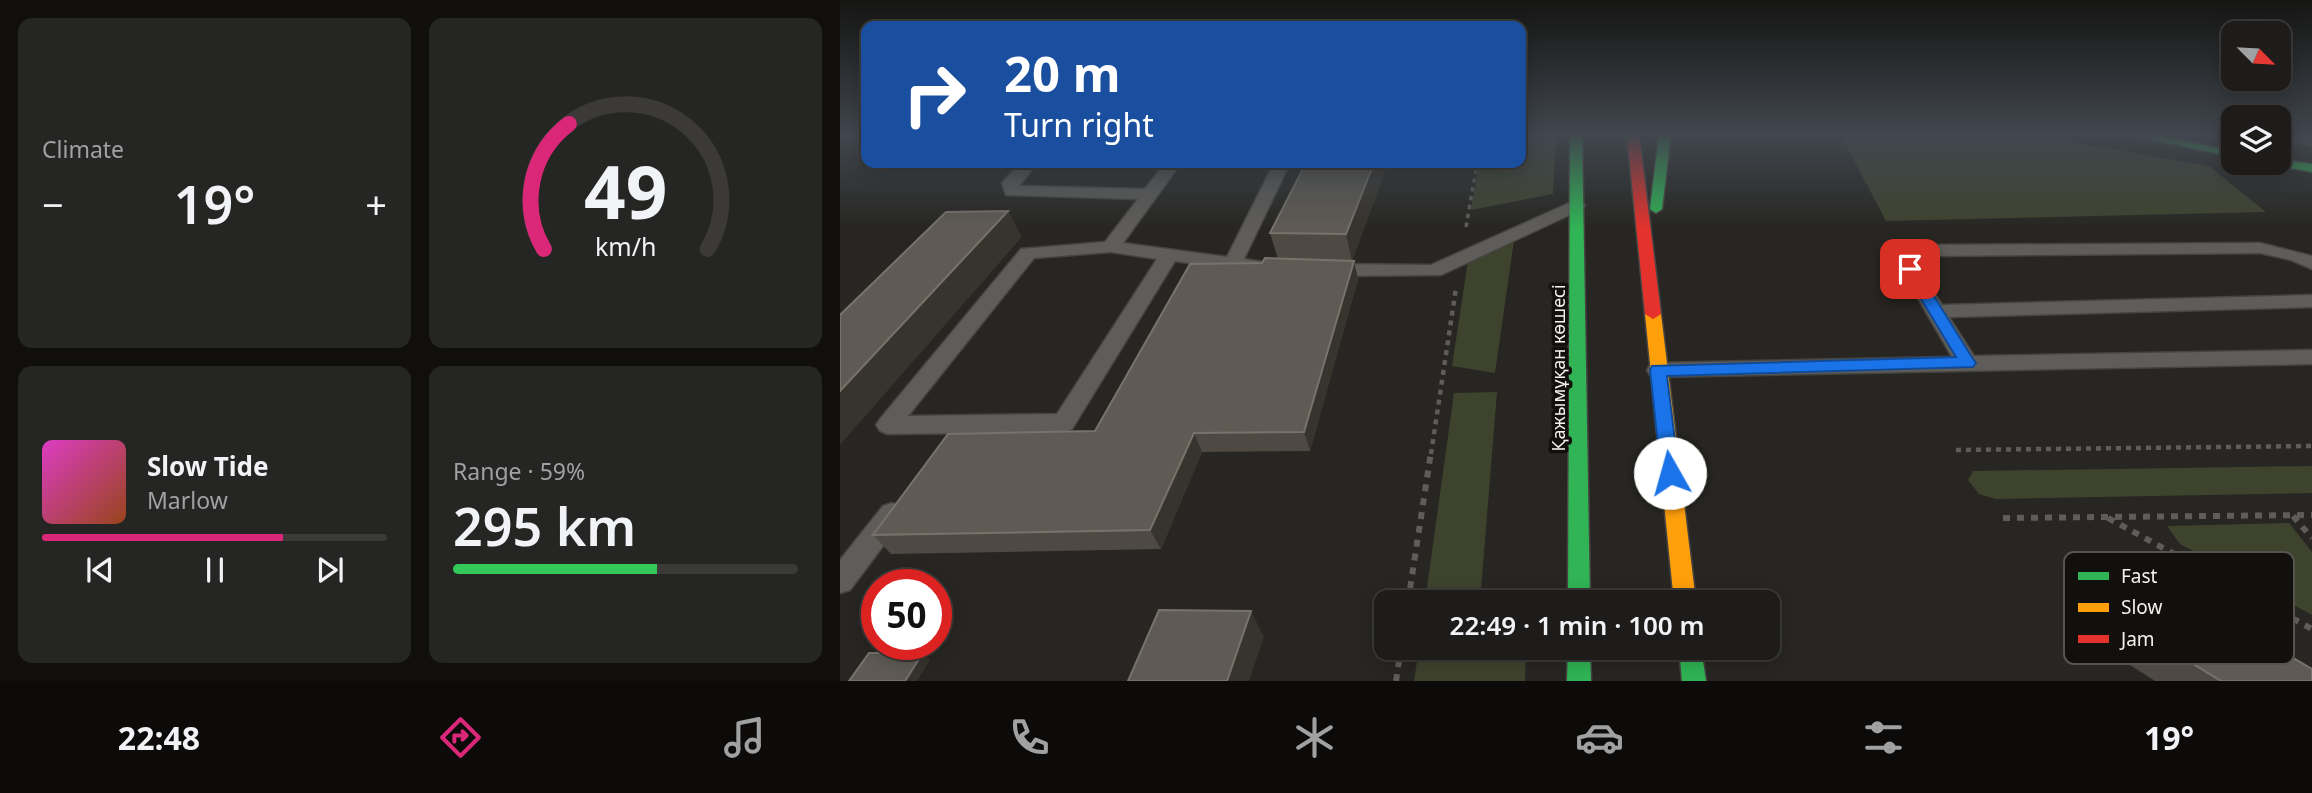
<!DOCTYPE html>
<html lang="en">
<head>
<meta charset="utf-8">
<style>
	:root { --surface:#1d1c1a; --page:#252523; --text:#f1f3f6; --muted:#a0a1a2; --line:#3b3a39; --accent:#db2777 }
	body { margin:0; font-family:"Noto Sans",sans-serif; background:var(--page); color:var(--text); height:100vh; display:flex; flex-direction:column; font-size:26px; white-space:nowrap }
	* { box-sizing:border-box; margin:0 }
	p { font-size:23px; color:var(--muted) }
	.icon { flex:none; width:38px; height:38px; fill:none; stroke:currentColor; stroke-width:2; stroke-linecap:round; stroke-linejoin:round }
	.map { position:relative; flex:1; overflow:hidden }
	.details { display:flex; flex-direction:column; gap:18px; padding:18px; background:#100f0e; width:840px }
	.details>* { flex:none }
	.banner { position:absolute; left:21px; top:21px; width:665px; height:147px; border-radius:14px; box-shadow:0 4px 18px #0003,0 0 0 2px var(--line); background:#1a4fa0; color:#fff; overflow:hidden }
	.needle { width:46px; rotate:114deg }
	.buttons { position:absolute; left:1381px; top:21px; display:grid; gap:14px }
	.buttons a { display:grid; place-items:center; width:70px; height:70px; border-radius:14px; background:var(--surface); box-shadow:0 4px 18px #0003,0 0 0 2px var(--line); font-size:35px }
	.speed { position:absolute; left:21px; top:569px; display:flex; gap:14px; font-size:35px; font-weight:700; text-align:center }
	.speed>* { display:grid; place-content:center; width:91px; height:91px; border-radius:50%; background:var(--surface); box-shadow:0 4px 18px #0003,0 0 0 2px var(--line); line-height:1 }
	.speed .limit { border:10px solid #d22; background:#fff; color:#111 }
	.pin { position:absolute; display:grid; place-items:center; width:60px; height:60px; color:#fff; margin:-30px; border-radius:14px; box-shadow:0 4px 10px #0006 }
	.me { position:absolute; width:77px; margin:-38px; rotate:353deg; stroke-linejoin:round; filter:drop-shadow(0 0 5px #0008) }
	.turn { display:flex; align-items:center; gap:24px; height:147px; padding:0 28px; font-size:32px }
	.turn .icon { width:91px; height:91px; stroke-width:2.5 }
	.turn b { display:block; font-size:49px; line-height:60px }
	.big { font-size:52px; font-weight:600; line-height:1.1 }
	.details .widget { flex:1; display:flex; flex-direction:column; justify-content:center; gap:10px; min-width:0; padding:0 24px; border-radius:14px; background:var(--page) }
	.details .dial { align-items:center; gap:0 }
	.dial svg { height:182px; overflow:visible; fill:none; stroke:var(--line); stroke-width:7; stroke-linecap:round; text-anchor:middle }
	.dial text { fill:var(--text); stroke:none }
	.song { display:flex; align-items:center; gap:21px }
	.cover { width:84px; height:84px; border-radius:10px; background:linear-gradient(135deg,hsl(310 70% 55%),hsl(20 70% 35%)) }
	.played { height:7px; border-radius:4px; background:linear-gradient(90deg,var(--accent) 70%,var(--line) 70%) }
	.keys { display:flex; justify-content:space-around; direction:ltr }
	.heat { display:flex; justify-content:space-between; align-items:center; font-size:38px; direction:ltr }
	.charge { height:10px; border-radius:5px; background:linear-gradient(90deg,#34c759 59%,var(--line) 0) }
	.details .tiles { flex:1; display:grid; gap:18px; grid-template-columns:repeat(2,1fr) }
	.trip { position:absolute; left:534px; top:590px; width:406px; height:70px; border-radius:14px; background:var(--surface); box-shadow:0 4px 18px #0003,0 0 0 2px var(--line); font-weight:600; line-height:70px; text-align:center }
	.tab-bar { display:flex; height:112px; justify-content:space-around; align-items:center; background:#0c0b0a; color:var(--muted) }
	.tab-bar .icon { width:49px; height:49px }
	.tab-bar .active { color:var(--accent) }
	.tab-bar b { font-size:32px; color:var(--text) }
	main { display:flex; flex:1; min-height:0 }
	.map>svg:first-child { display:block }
	.green { fill:#3e432e }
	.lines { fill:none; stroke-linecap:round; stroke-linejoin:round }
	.lane-casing { stroke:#464441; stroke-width:3 }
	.fast-casing { stroke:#464441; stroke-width:3 }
	.slow-casing { stroke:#464441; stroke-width:3 }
	.jam-casing { stroke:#464441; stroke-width:3 }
	.path-far2 { stroke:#5e5d59; stroke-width:3.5; stroke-dasharray:4.5 4.5; stroke-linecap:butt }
	.path-far1 { stroke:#5e5d59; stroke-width:4.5; stroke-dasharray:5 5; stroke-linecap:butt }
	.path { stroke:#5e5d59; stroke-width:6; stroke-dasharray:7 7; stroke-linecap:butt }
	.lane { fill:#5f5d5a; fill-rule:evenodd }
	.fast { fill:#30b455; fill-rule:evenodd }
	.slow { fill:#ff9f0a; fill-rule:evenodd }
	.jam { fill:#e5322d; fill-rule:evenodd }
	.wall { fill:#4e4942 }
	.shaded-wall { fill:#37332d }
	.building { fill:#5f5b54; stroke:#77736c; stroke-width:2 }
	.route { fill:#1a73e8; stroke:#114b97; stroke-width:2 }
	.labels { text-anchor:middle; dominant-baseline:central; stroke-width:7; stroke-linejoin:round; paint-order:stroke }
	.street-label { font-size:18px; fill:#f4f2ed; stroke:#11100c }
	.key { fill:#11100c; stroke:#555450; stroke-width:2 }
	.key-label { font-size:19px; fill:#f4f2ed }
</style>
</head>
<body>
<main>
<section class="details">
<div class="tiles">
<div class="widget"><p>Climate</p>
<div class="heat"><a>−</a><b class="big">19°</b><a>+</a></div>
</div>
<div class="widget dial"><svg viewBox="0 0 100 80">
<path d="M14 69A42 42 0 1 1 86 69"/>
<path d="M14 69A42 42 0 0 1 25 14" stroke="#db2777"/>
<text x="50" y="56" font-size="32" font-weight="700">49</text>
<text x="50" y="72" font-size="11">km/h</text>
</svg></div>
<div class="widget">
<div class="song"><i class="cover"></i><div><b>Slow Tide</b><p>Marlow</p></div></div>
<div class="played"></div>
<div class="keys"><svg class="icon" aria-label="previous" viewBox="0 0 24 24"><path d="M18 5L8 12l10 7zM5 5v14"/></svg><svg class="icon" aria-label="pause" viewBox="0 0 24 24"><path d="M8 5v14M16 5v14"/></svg><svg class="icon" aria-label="next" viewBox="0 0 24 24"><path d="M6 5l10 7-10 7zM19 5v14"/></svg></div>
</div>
<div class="widget"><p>Range · 59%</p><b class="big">295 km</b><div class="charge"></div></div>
</div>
</section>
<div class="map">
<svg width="1472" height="681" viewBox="0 0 1472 681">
	<rect width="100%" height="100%" fill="#272622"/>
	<path class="green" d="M681,134H716L713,194L631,210L639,163H681Z
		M1000,134H1182L1369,166L1426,212L1046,221Z
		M674,240L655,373L612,366L628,261Z
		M657,392L640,602H585L614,393Z
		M1472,466V493L1156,499L1139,494L1128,480L1133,471Z
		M1449,523L1472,552V615L1340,544L1327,526Z
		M579,648H686L685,681H574Z"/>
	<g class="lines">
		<g class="lane-casing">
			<path id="lane" d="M1438,134L1472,135V145L1438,142Z
				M180,163H197L179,186L305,189L325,163H341L283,243L387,257L434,163H450L404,259L429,263L431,267L422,273L335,261L232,429L224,432L48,434L40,431L36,425L40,419L181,249L265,242L298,199L166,195L162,183ZM271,252L317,259L217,414L68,416L194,258Z
				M736,200L745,205L742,209L601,275L489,276L480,270L489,264L591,265Z
				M1420,243L1472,256V269L1451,260L1420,253L1093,256L1083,261L1079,269L1102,305L1472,295V307L1109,317L1134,356L1472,350V364L818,377L810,375L807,370L810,365L818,363L1112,357L1061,269L1068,254L1090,245Z
				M52,503L61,506L65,514L61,522L10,590L0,593V560L43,506Z"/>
		</g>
		<g class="fast-casing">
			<path id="fast" d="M730,134H742L750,602H728Z
				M819,134H831L822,209L816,213L810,209Z
				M1286,134H1309L1393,151V157Z
				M1438,159L1472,164V172L1434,165L1433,163H1438Z
				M728,648H750L751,681H727Z
				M839,648H861L866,681H842Z"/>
		</g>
		<g class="slow-casing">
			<path id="slow" d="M813,309L821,314L856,602H834L805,314Z"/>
		</g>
		<g class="jam-casing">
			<path id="jam" d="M787,134H799L821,314L813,319L805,314Z"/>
		</g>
		<path class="path-far2" d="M626,227L637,163"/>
		<path class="path-far1" d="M1116,450L1472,446
			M591,454L616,288"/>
		<path class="path" d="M1453,516L1472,538
			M1163,518L1472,515
			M1268,518L1472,629
			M568,602L591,452
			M556,681L561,648"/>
		<use href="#lane" class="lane"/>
		<use href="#fast" class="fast"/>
		<use href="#slow" class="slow"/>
		<use href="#jam" class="jam"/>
	</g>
	<path class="wall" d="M466,163H548L512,261L518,279L470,451L362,452L321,549L51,554L33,535L255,431L422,263L438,259L430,233Z
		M1282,559L1472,681H1315L1235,630L1262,586Z"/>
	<path class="shaded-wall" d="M534,163H548L512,261L506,234Z
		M168,211L182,237L0,445V391Z
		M514,261L518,279L470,451L464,432Z
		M354,433L362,452L321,549L310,530Z
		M411,611L424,637L409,681H387Z
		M83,653L90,660L77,681H65Z"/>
	<path class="building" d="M466,163H534L506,234L430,233Z
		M168,211L0,391V315L106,212Z
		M425,258L514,261L464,432L354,433L310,530L33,535L108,434L255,431L350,264L422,263Z
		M1282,559L1472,669V681H1381L1255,604Z
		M319,610L411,611L387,681H288Z
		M29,653H83L65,681H9Z"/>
	<linearGradient id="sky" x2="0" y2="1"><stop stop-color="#151513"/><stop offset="0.59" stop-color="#41474f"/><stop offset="1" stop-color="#41474f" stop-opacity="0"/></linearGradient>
	<rect width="1472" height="229" fill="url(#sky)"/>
	<path class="route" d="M1070,265L1077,269L1133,359L1136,363L1133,367L827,376L839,473L837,479L830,481L823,479L821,473L810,370L812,366L1116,357L1063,269Z"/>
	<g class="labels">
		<g class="street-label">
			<text transform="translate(718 368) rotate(-90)">Қажымұқан көшесі</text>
		</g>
	</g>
	<rect x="1224" y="552" width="230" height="112" rx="10" class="key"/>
	<rect x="1238" y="572" width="31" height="8" fill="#30b455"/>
	<rect x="1238" y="603" width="31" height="9" fill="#ff9f0a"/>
	<rect x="1238" y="635" width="31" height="8" fill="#e5322d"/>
	<g class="key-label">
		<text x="1281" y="583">Fast</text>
		<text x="1281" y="614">Slow</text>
		<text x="1281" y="646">Jam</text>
	</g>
</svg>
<div class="buttons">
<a><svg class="needle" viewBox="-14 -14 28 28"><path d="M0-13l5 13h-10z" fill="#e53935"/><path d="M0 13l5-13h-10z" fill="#a0a1a2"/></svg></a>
<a><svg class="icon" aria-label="layers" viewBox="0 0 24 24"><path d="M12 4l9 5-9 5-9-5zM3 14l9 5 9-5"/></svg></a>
</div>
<div class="speed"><div class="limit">50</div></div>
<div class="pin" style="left:1070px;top:269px;background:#d93025"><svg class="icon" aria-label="arrive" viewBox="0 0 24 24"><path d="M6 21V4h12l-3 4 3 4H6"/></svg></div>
<svg class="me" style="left:830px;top:473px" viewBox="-20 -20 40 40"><circle r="19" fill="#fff"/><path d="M0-13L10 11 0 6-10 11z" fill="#1a73e8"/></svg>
<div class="trip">22:49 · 1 min · 100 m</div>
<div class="banner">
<div class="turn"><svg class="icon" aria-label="right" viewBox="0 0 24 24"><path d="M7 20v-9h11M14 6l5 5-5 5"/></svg><div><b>20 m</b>Turn right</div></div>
</div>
</div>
</main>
<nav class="tab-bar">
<b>22:48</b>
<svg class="icon active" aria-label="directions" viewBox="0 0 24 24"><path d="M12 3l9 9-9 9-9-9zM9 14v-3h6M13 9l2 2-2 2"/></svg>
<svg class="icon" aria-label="music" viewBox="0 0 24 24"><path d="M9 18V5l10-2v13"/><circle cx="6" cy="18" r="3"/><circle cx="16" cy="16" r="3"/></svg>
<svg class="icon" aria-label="phone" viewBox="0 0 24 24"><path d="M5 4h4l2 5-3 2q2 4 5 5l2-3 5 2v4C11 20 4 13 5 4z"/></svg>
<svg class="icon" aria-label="climate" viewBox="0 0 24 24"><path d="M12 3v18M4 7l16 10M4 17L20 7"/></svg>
<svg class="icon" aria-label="car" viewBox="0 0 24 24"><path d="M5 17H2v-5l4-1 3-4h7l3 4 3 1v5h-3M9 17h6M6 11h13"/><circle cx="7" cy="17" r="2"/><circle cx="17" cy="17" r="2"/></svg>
<svg class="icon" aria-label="filters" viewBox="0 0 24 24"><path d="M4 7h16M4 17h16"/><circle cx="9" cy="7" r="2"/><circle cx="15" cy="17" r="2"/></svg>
<b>19°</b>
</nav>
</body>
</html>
